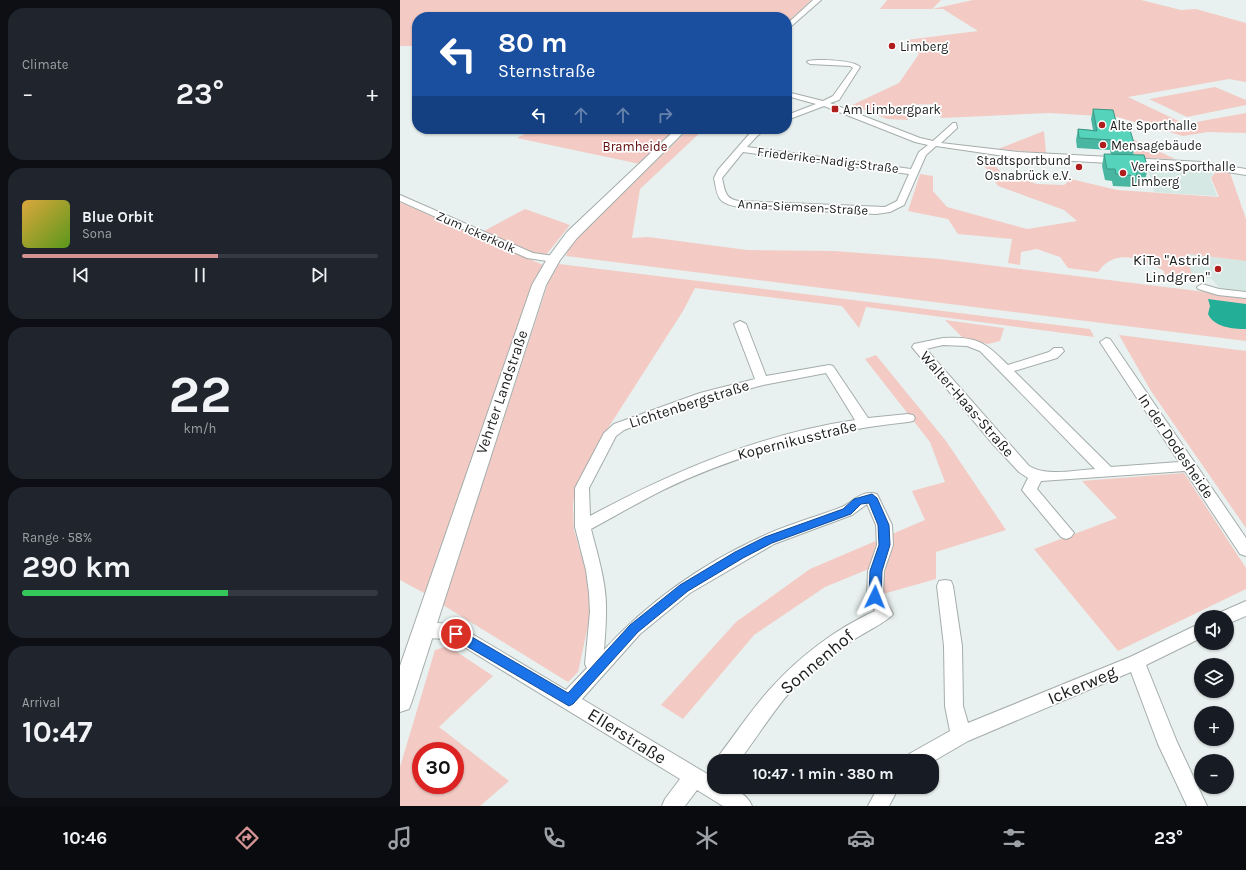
<!DOCTYPE html>
<html lang="en">
<head>
<meta charset="utf-8">
<style>
	:root { --surface:#171b24; --page:#20242c; --text:#f1f3f6; --muted:#9ea1a6; --line:#363941; --accent:#d39394 }
	body { margin:0; font-family:Karla,sans-serif; background:var(--page); color:var(--text); height:100vh; display:flex; flex-direction:column; font-size:15px; white-space:nowrap }
	* { box-sizing:border-box; margin:0 }
	p { font-size:13px; color:var(--muted) }
	.icon { flex:none; width:22px; height:22px; fill:none; stroke:currentColor; stroke-width:2; stroke-linecap:round; stroke-linejoin:round }
	.map { position:relative; flex:1; overflow:hidden }
	.side { display:flex; flex-direction:column; gap:8px; padding:8px; background:#0d0f14; width:400px }
	.side>* { flex:none }
	.top-card { position:absolute; left:12px; top:12px; width:380px; height:122px; border-radius:16px; box-shadow:0 1px 3px #0004; background:#1a4fa0; color:#fff; overflow:hidden }
	.buttons { position:absolute; left:794px; top:610px; display:grid; gap:8px }
	.buttons a { display:grid; place-items:center; width:40px; height:40px; border-radius:50%; background:var(--surface); box-shadow:0 1px 3px #0004; font-size:20px }
	.speed { position:absolute; left:12px; top:742px; display:flex; gap:8px; font-size:20px; font-weight:700; text-align:center }
	.speed>* { display:grid; place-content:center; width:52px; height:52px; border-radius:50%; background:var(--surface); box-shadow:0 1px 3px #0004; line-height:1 }
	.speed .limit { border:6px solid #d22; background:#fff; color:#111 }
	.pin { position:absolute; display:grid; place-items:center; width:34px; height:34px; color:#fff; margin:-17px; border:2px solid #fff; border-radius:50%; box-shadow:0 1px 4px #0007 }
	.me { position:absolute; width:44px; margin:-22px; rotate:2deg; stroke-linejoin:round; filter:drop-shadow(0 0 3px #0008) }
	.turn { display:flex; align-items:center; gap:14px; height:84px; padding:0 20px; font-size:18px }
	.turn .icon { width:52px; height:52px; stroke-width:2.5 }
	.turn b { display:block; font-size:28px; line-height:34px }
	.lanes { display:flex; align-items:center; height:38px; padding:0 20px; background:#0003; justify-content:center; gap:20px; direction:ltr }
	.lanes .off { opacity:.35 }
	.big { font-size:30px; font-weight:700; line-height:1.1 }
	.side .card { flex:1; display:flex; flex-direction:column; justify-content:center; gap:6px; min-width:0; padding:0 14px; border-radius:16px; background:var(--page) }
	.side .dial { align-items:center; gap:0 }
	.dial b { font-size:52px; line-height:1 }
	.song { display:flex; align-items:center; gap:12px }
	.cover { width:48px; height:48px; border-radius:6px; background:linear-gradient(135deg,hsl(40 70% 55%),hsl(90 70% 35%)) }
	.played { height:4px; border-radius:2px; background:linear-gradient(90deg,var(--accent) 55%,var(--line) 55%) }
	.keys { display:flex; justify-content:space-around; direction:ltr }
	.heat { display:flex; justify-content:space-between; align-items:center; font-size:22px; direction:ltr }
	.charge { height:6px; border-radius:3px; background:linear-gradient(90deg,#34c759 58%,var(--line) 0) }
	.trip { position:absolute; left:307px; top:754px; width:232px; height:40px; border-radius:16px; background:var(--surface); box-shadow:0 1px 3px #0004; font-weight:700; line-height:40px; text-align:center }
	.tab-bar { display:flex; height:64px; justify-content:space-around; align-items:center; background:#090b0e; color:var(--muted) }
	.tab-bar .icon { width:28px; height:28px }
	.tab-bar .active { color:var(--accent) }
	.tab-bar b { font-size:18px; color:var(--text) }
	main { display:flex; flex:1; min-height:0 }
	.map>svg:first-child { display:block }
	.built { fill:#d5e8e3 }
	.green { fill:#f3cac4; fill-rule:evenodd }
	.water { fill:#23ae97 }
	.lines { fill:none; stroke-linecap:round; stroke-linejoin:round }
	.minor-casing { stroke:#a4adab; stroke-width:2 }
	.major-casing { stroke:#a4adab; stroke-width:2 }
	.minor { fill:#fff; fill-rule:evenodd }
	.major { fill:#fff; fill-rule:evenodd }
	.wall { fill:#49b6a1 }
	.building { fill:#55d4bb; stroke:#3c9483 }
	.route { fill:#1a73e8; stroke:#114b97 }
	.poi-dot { fill:#af1e1c; stroke:#fff; stroke-width:1.5 }
	.labels { text-anchor:middle; dominant-baseline:central; stroke-width:3.5; stroke-linejoin:round; paint-order:stroke }
	.far-poi-label { font-size:13px; fill:#1b1e1d; stroke:#fff; text-anchor:start }
	.far-park-label { font-size:13px; fill:#5b0305; stroke:#fff }
	.far-street-label { font-size:13px; fill:#1b1e1d; stroke:#fff }
	.poi-label { font-size:15px; fill:#1b1e1d; stroke:#fff; text-anchor:end }
	.street-label { font-size:15px; fill:#1b1e1d; stroke:#fff }
	.near-street-label { font-size:18px; fill:#1b1e1d; stroke:#fff }
</style>
</head>
<body>
<main>
<section class="side">
<div class="card"><p>Climate</p>
<div class="heat"><a>−</a><b class="big">23°</b><a>+</a></div>
</div>
<div class="card">
<div class="song"><i class="cover"></i><div><b>Blue Orbit</b><p>Sona</p></div></div>
<div class="played"></div>
<div class="keys"><svg class="icon" aria-label="previous" viewBox="0 0 24 24"><path d="M18 5L8 12l10 7zM5 5v14"/></svg><svg class="icon" aria-label="pause" viewBox="0 0 24 24"><path d="M8 5v14M16 5v14"/></svg><svg class="icon" aria-label="next" viewBox="0 0 24 24"><path d="M6 5l10 7-10 7zM19 5v14"/></svg></div>
</div>
<div class="card dial"><b>22</b><p>km/h</p></div>
<div class="card"><p>Range · 58%</p><b class="big">290 km</b><div class="charge"></div></div>
<div class="card"><p>Arrival</p><b class="big">10:47</b></div>
</section>
<div class="map">
<svg width="846" height="806" viewBox="0 0 846 806">
	<rect width="100%" height="100%" fill="#e8f1ef"/>
	<path class="built" d="M746,163L817,169L810,178L817,196L754,192Z
		M788,254L846,261V291L820,289L812,279L792,277Z"/>
	<path class="green" d="M0,0H411L387,23V17H17V46H0Z
		M487,0H541L532,9L573,0H741L781,10L796,9L846,23V82L829,79L728,97L785,124L846,113V133L808,132L783,136L717,117L649,113L541,118L536,104L503,105L508,120L487,119L452,105L499,83L519,54L506,40L578,31L543,9H480Z
		M815,87L846,100V105L787,117L749,99Z
		M134,129H276L240,164L117,138Z
		M289,129H304L240,189L232,238L248,237L347,250L434,251L540,259L846,297V341L166,256L169,248L179,236Z
		M644,131L646,153L598,149Z
		M730,138L775,159L735,158Z
		M579,158H587L602,173L637,184L664,185L671,179L717,190L819,197L811,178L818,169L829,170L846,219V261L788,254L792,277L786,279L787,284L765,282L764,271C742,259 716,247 698,272L668,268L660,257L637,249L621,252L620,265L608,263L612,239L558,234L548,219L508,211L520,174L533,176V191L547,207L627,229L677,221L664,210L598,186Z
		M0,202L143,265L132,283L26,594L0,580Z
		M125,209L170,225L146,255H136L84,231Z
		M159,264L690,329L694,337L466,307L459,328L442,306L295,288L283,311L203,436L175,487L173,505L174,530L187,575L191,612L178,672L168,682L43,605L148,283Z
		M545,320L604,328L600,341L588,344L564,339Z
		M719,335L846,351V528L751,391Z
		M476,355L546,441L606,530L536,552V579L476,596V566L425,587L354,635L283,719L261,705L336,622L410,569L525,520L512,491L545,482L530,442L465,359Z
		M784,473L846,568V589L718,651L634,549L717,518L682,481Z
		M48,646L93,676L39,727L109,781L80,806H0V767L35,650ZM21,751H55V785H21Z"/>
	<path class="water" d="M808,299L846,304V329C832,329 814,327 808,314L810,306Z"/>
	<g class="lines">
		<g class="minor-casing">
			<path id="minor" d="M408,61C419,59 453,60 460,67L439,100L430,103L520,138L533,141L553,123H556L557,128L541,143L618,152L802,162L846,169V175L802,168L618,158L536,146L526,155L504,205L490,212L476,214L339,207C317,203 318,198 314,178L318,170L351,132L357,129H366L357,136L347,147L511,169L519,152L528,145L515,142L424,106L387,120V115L416,104L387,96V92L423,101L433,96L453,68L450,66L410,64L407,62ZM343,152L509,174L497,201L485,207L339,201C325,199 325,191 322,178Z
				M0,195L133,253L154,256L159,259L154,262L127,258L0,201Z
				M802,284L819,289L846,292V298L818,295L798,289L797,287Z
				M340,321L346,324L366,376L429,365L433,366L468,418L508,414L513,415L515,418L513,421L508,422C422,431 341,453 263,490C239,502 215,516 191,529C198,557 207,584 206,612C206,625 205,637 204,650C248,602 302,564 361,537C386,525 413,518 439,508C452,504 460,489 477,494L492,525L493,545L484,571L483,596L493,614C490,620 462,634 453,640C429,657 403,676 384,699C368,719 354,741 339,761H317L320,754C337,732 353,707 372,687C400,656 437,628 475,611L467,597L468,571L477,545L476,525L467,504L452,515L374,544L290,593L240,634L182,699L314,778V787C329,787 346,791 352,806H323L297,790L285,806H262L265,799L280,779L51,639L24,638L18,636L15,631L18,626C32,621 49,623 62,628L166,690L187,668L185,664L190,612L189,593L186,570L175,527V488L204,433L214,424L300,393L355,379L334,324ZM426,373L455,420C361,434 274,471 190,516L189,488L216,436L224,430L310,399L363,385Z
				M543,338C577,336 585,342 608,365L649,352L654,348H662L664,351L657,358L614,371L711,467L779,462L700,342L706,338L710,339L846,538V556L840,554L785,471L641,481L637,489L674,533L671,537L666,539L661,537L622,490L628,478L619,472L592,443L512,347L514,344ZM543,345L567,346L580,351L695,469C674,470 648,477 629,466L526,349Z
				M545,580L551,581L553,586L562,646L563,706L568,723L730,657L801,623V638L746,665L777,742L807,806H787L758,744L731,672L568,741L532,762L506,761L509,754L550,731L545,706L544,646L537,586L539,581Z
				M846,601V616L827,624V617H818L821,612Z
				M478,787H499L489,806H468Z"/>
		</g>
		<g class="major-casing">
			<path id="major" d="M413,0H421L387,30V24Z
				M276,129H287L177,238L160,260L146,285L12,701L9,709L0,712V666L132,285L147,259L167,232Z"/>
		</g>
		<use href="#minor" class="minor"/>
		<use href="#major" class="major"/>
	</g>
	<path class="wall" d="M693,109L718,129L735,146L733,155L748,168L745,180H737L735,187L713,186L712,181L705,180L702,166L704,154L711,155L710,150L677,148L676,140L678,129L693,130L691,119Z"/>
	<path class="building" d="M693,109L713,110L718,129L730,130L735,146L713,145L712,140L679,138L678,129L697,131Z
		M704,154L744,155L748,168H735L737,176L716,174L715,169H707Z"/>
	<path class="route" d="M472,494L477,498L489,525L490,545L482,571L481,597L479,600H471L469,597L470,571L479,545L478,525L469,503L461,504L451,514L372,543L343,558L288,591L238,632L173,704L169,706L51,637L50,634L51,630L56,629L60,630L168,693L230,625L280,585L335,552L365,537L443,509L454,499Z"/>
	<g class="poi-dot">
		<circle cx="492" cy="46" r="4"/>
		<rect x="431" y="105" width="8" height="8" rx="2"/>
		<circle cx="702" cy="125" r="4"/>
		<circle cx="703" cy="145" r="4"/>
		<circle cx="679" cy="167" r="4"/>
		<circle cx="723" cy="173" r="4"/>
		<circle cx="818" cy="269" r="4"/>
	</g>
	<g class="labels">
		<g class="far-poi-label">
			<text x="500" y="46">Limberg</text>
			<text x="443" y="109">Am Limbergpark</text>
			<text x="710" y="125">Alte Sporthalle</text>
			<text x="711" y="145">Mensagebäude</text>
			<text x="671" y="160" text-anchor="end">Stadtsportbund<tspan x="671" dy="15">Osnabrück e.V.</tspan></text>
			<text x="731" y="166">VereinsSporthalle<tspan x="731" dy="15">Limberg</tspan></text>
		</g>
		<g class="far-park-label">
			<text x="235" y="146">Bramheide</text>
		</g>
		<g class="far-street-label">
			<text transform="translate(428 160) rotate(7)">Friederike-Nadig-Straße</text>
			<text transform="translate(403 207) rotate(3)">Anna-Siemsen-Straße</text>
			<text transform="translate(76 232) rotate(24)">Zum Ickerkolk</text>
		</g>
		<g class="poi-label">
			<text x="810" y="260">KiTa "Astrid<tspan x="810" dy="17">Lindgren"</tspan></text>
		</g>
		<g class="street-label">
			<text transform="translate(102 392) rotate(-71)">Vehrter Landstraße</text>
			<text transform="translate(289 404) rotate(-18)">Lichtenbergstraße</text>
			<text transform="translate(567 404) rotate(49)">Walter-Haas-Straße</text>
			<text transform="translate(397 440) rotate(-14)">Kopernikusstraße</text>
			<text transform="translate(776 446) rotate(56)">In der Dodesheide</text>
		</g>
		<g class="near-street-label">
			<text transform="translate(417 662) rotate(-40)">Sonnenhof</text>
			<text transform="translate(682 685) rotate(-23)">Ickerweg</text>
			<text transform="translate(227 736) rotate(32)">Ellerstraße</text>
		</g>
	</g>
</svg>
<div class="buttons">
<a><svg class="icon" aria-label="sound" viewBox="0 0 24 24"><path d="M4 9h4l5-4v14l-5-4H4zM17 9q2 3 0 6"/></svg></a>
<a><svg class="icon" aria-label="layers" viewBox="0 0 24 24"><path d="M12 4l9 5-9 5-9-5zM3 14l9 5 9-5"/></svg></a>
<a>+</a>
<a>−</a>
</div>
<div class="speed"><div class="limit">30</div></div>
<div class="pin" style="left:56px;top:634px;background:#d93025"><svg class="icon" aria-label="arrive" viewBox="0 0 24 24"><path d="M6 21V4h12l-3 4 3 4H6"/></svg></div>
<svg class="me" style="left:475px;top:597px" viewBox="-20 -20 40 40"><path d="M0-17L14 15 0 8-14 15z" fill="#1a73e8" stroke="#fff" stroke-width="4"/></svg>
<div class="trip">10:47 · 1 min · 380 m</div>
<div class="top-card">
<div class="turn"><svg class="icon" aria-label="left" viewBox="0 0 24 24"><path d="M17 20v-9H6M10 6l-5 5 5 5"/></svg><div><b>80 m</b>Sternstraße</div></div>
<div class="lanes"><svg class="icon" aria-label="left" viewBox="0 0 24 24"><path d="M17 20v-9H6M10 6l-5 5 5 5"/></svg><svg class="icon off" aria-label="ahead" viewBox="0 0 24 24"><path d="M12 20V5M6 11l6-6 6 6"/></svg><svg class="icon off" aria-label="ahead" viewBox="0 0 24 24"><path d="M12 20V5M6 11l6-6 6 6"/></svg><svg class="icon off" aria-label="right" viewBox="0 0 24 24"><path d="M7 20v-9h11M14 6l5 5-5 5"/></svg></div>
</div>
</div>
</main>
<nav class="tab-bar">
<b>10:46</b>
<svg class="icon active" aria-label="directions" viewBox="0 0 24 24"><path d="M12 3l9 9-9 9-9-9zM9 14v-3h6M13 9l2 2-2 2"/></svg>
<svg class="icon" aria-label="music" viewBox="0 0 24 24"><path d="M9 18V5l10-2v13"/><circle cx="6" cy="18" r="3"/><circle cx="16" cy="16" r="3"/></svg>
<svg class="icon" aria-label="phone" viewBox="0 0 24 24"><path d="M5 4h4l2 5-3 2q2 4 5 5l2-3 5 2v4C11 20 4 13 5 4z"/></svg>
<svg class="icon" aria-label="climate" viewBox="0 0 24 24"><path d="M12 3v18M4 7l16 10M4 17L20 7"/></svg>
<svg class="icon" aria-label="car" viewBox="0 0 24 24"><path d="M5 17H2v-5l4-1 3-4h7l3 4 3 1v5h-3M9 17h6M6 11h13"/><circle cx="7" cy="17" r="2"/><circle cx="17" cy="17" r="2"/></svg>
<svg class="icon" aria-label="filters" viewBox="0 0 24 24"><path d="M4 7h16M4 17h16"/><circle cx="9" cy="7" r="2"/><circle cx="15" cy="17" r="2"/></svg>
<b>23°</b>
</nav>
</body>
</html>
